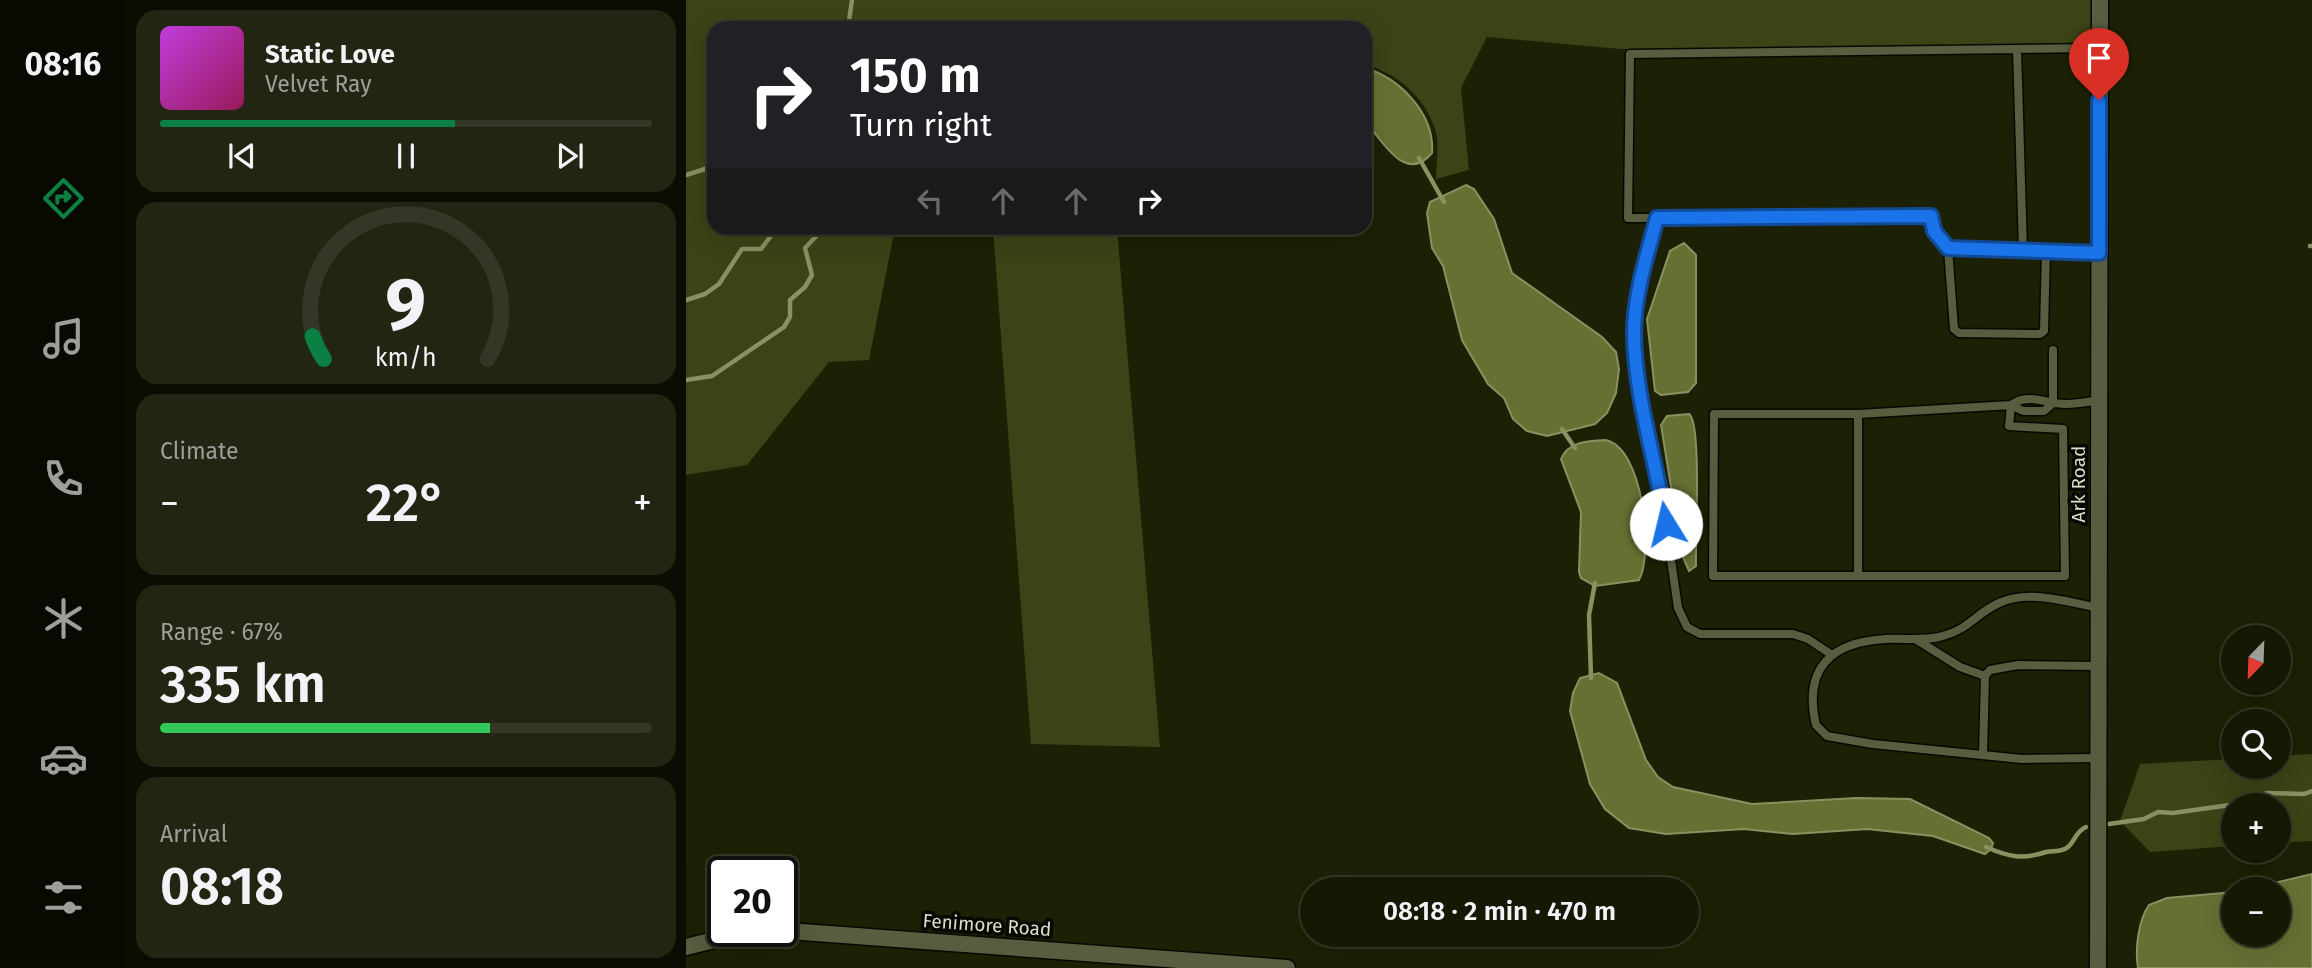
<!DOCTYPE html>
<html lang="en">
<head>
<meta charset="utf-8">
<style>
	:root { --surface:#151803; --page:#222512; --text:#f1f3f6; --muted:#9da09a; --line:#343725; --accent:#0b8043 }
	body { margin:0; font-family:"Fira Sans",sans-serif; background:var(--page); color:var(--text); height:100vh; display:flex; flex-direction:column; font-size:26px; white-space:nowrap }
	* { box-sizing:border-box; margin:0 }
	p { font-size:23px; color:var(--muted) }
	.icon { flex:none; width:38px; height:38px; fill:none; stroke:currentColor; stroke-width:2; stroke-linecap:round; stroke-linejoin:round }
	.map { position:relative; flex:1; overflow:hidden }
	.side { display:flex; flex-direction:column; gap:10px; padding:10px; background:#0c0d02; width:560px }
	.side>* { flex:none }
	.banner { position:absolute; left:21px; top:21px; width:665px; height:214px; border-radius:21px; box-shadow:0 7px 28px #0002,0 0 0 2px var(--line); background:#202124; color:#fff; overflow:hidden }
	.needle { width:46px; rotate:203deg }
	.buttons { position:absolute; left:1535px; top:625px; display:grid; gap:14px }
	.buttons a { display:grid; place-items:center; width:70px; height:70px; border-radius:50%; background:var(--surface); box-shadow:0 7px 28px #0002,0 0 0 2px var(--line); font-size:35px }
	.speed { position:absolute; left:21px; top:856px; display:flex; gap:14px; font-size:35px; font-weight:700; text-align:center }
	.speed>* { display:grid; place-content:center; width:91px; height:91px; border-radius:50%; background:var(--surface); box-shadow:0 7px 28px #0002,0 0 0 2px var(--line); line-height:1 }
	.speed .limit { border:4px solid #111; border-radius:10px; background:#fff; color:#111 }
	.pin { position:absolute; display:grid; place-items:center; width:60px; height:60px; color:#fff; margin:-72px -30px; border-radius:50% 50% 50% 0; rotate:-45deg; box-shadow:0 0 7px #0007 }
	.pin .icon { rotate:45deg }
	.me { position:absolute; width:77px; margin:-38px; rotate:351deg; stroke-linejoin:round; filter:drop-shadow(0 0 5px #0008) }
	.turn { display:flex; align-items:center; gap:24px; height:147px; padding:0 28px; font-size:32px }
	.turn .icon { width:91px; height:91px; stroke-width:2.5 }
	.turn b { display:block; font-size:49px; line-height:60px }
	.lanes { display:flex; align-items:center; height:66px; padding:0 28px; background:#0003; justify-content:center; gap:35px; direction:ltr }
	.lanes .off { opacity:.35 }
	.big { font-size:52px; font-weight:600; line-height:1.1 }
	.side .widget { flex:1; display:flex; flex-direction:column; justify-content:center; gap:10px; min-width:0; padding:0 24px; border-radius:21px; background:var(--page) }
	.side .dial { align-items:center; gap:0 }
	.dial svg { height:182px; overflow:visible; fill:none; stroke:var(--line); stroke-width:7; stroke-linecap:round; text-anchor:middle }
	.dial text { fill:var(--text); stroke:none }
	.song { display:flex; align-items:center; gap:21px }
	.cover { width:84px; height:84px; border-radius:10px; background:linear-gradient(135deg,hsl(290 70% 55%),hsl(330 70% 35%)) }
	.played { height:7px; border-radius:4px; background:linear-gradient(90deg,var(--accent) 60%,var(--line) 60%) }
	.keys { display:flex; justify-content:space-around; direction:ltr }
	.heat { display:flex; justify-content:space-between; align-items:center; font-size:38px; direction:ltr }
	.charge { height:10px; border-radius:5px; background:linear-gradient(90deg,#34c759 67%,var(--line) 0) }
	.trip { position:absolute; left:614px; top:877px; width:399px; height:70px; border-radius:35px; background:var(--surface); box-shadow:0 7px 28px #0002,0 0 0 2px var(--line); font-weight:600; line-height:70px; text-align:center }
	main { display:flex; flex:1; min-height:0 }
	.dock { display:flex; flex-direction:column; width:126px; justify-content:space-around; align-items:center; background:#080a01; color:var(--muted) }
	.dock .icon { width:49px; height:49px }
	.dock .active { color:var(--accent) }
	.dock b { font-size:32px; color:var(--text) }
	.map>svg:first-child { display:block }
	.green { fill:#3c4316 }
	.water { fill:#667033; stroke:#899161; stroke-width:2 }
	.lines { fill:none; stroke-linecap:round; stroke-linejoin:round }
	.stream { stroke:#899161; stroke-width:4.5 }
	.lane-casing { stroke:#070900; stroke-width:11 }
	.street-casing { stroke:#070900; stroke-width:19 }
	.lane { stroke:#585d3f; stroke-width:8 }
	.street { stroke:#585d3f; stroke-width:16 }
	.route-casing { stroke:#114b97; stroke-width:18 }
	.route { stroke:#1a73e8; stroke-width:12 }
	.labels { text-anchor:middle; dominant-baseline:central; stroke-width:7; stroke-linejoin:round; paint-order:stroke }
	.street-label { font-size:19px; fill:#dbdfcd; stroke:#070801 }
</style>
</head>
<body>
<main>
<nav class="dock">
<b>08:16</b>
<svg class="icon active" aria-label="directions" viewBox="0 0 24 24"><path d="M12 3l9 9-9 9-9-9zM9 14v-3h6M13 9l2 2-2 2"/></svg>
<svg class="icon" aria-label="music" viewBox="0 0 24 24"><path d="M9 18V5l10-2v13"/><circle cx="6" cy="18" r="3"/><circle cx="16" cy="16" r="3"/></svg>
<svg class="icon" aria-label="phone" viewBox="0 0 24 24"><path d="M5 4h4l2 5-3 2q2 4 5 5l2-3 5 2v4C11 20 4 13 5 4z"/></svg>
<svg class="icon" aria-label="climate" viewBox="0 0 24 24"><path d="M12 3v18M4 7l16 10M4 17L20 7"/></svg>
<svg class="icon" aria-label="car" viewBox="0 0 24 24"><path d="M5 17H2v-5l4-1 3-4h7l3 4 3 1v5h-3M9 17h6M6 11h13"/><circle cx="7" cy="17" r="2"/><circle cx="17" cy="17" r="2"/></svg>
<svg class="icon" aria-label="filters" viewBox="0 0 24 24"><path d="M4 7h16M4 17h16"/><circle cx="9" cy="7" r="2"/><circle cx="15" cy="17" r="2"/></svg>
</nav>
<section class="side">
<div class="widget">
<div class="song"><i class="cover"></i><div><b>Static Love</b><p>Velvet Ray</p></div></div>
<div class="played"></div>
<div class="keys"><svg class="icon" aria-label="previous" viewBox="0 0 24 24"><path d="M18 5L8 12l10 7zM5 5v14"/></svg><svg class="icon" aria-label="pause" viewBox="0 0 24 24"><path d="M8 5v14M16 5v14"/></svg><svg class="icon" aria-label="next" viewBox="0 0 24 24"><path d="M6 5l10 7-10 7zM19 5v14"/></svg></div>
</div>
<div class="widget dial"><svg viewBox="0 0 100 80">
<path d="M14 69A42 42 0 1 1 86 69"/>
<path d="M14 69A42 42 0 0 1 9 59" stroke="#0b8043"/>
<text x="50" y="56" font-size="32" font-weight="700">9</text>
<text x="50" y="72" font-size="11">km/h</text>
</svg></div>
<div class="widget"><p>Climate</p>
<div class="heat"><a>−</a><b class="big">22°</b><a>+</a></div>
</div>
<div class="widget"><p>Range · 67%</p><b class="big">335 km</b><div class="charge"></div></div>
<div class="widget"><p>Arrival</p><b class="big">08:18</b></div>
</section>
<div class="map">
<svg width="1626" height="968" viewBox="0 0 1626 968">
	<rect width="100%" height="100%" fill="#1c2004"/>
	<path class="green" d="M0,0H1414V50L935,49L801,37L775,88L783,170L750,179C750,164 754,143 749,129C738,96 711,74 679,64V28H28V228H209L183,360L143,362L61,465L0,475Z
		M307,228H431L474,747L345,744Z
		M1626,754V841L1593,843L1592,805H1547V846L1464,852L1434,821L1454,764L1547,759V766H1592L1593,756Z"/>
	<path class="water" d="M679,68C714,78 749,114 746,153C719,185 696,140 679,121Z
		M780,185L788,189L808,219L826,273L916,337L930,352L933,369L930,393L921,413L909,424L861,436L841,431L827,419L818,398L802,384L776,340L757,266L746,248L741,213L744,202Z
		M998,243L1010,255V383L1002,392L975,395L969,391L961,319L984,251Z
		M1003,414C1016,421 1009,544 1010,566L1003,571L996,555L975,425L981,416Z
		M919,440C957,446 968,553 953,580L909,586L895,578L893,572L895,512L875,459C882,441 903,441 919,440Z
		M913,673L931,683L960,760L972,777L987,787L1066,804L1170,798L1224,799L1303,838L1307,843L1305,849L1299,854L1247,836L1181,829L1107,834L1058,829L980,834L943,828L919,809L904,784L884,711L887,693L894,678Z
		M1626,874V968H1452C1449,949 1452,921 1463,905L1481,898L1547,892V934H1592V889H1563Z"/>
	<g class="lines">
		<path class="stream" d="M162,28L166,0
			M733,158L758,202
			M0,175L28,166
			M1624,246H1626
			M0,300L19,294L33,284L56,249H75L91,228
			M0,380L26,376L98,327L104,317V300L119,287L126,275L119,248L138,228
			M876,429L889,448
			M905,678L903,615L909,583
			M1423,824L1458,819L1472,812L1487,813L1551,804L1581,793L1618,794L1626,791
			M1300,847C1323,857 1336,860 1360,852C1368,850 1375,853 1382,847C1390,840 1389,832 1400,827"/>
		<g class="lane-casing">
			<path id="lane" d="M1331,49L1337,250
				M971,218L950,306L948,334L958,409L972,470L992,608L1001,627L1014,634H1107L1122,639L1146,655
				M1262,248L1268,329L1273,333L1354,334L1358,331L1360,251
				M1413,253L1262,248L1248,231L1245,217L942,218L944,54L1414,48
				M1325,405L1323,426L1377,429L1379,576H1027L1028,414H1172L1325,405L1337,411H1358L1367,403V350
				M1325,405C1342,392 1360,404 1379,404C1390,404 1402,402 1413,400
				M1172,576V414
				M1231,640L1274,667L1299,676
				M1297,754L1299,676L1304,670L1332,665L1413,666
				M1412,758L1336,759L1187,744L1141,736L1130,725C1117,669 1144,642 1200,639C1218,638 1235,641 1253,637C1285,629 1287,615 1313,603C1342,589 1383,602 1413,608"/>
		</g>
		<g class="street-casing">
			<path id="street" d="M0,947L56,933L103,931L601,968
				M1412,968L1414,0"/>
		</g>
		<use href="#lane" class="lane"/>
		<use href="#street" class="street"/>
	</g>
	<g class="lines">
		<g class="route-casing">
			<path id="route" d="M980,524C970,461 949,397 948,334C948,295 961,255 971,218L1245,216L1248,231L1262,248L1413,253V100"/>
		</g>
		<use href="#route" class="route"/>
	</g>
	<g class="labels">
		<g class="street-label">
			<text transform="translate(1392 484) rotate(-90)">Ark Road</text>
			<text transform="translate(301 925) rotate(4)">Fenimore Road</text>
		</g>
	</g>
</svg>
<div class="buttons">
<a><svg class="needle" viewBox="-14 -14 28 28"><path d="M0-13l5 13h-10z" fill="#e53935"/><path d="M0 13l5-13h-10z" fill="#9da09a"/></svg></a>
<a><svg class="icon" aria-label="search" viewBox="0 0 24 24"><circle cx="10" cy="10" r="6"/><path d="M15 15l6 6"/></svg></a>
<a>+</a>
<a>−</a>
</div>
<div class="speed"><div class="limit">20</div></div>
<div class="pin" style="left:1413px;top:100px;background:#d93025"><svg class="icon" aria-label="arrive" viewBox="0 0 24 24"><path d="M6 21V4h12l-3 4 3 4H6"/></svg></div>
<svg class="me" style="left:980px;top:524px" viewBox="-20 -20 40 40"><circle r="19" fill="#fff"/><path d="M0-13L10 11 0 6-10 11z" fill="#1a73e8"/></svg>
<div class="trip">08:18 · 2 min · 470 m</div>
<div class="banner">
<div class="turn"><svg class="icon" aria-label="right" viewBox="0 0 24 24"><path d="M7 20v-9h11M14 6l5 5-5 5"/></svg><div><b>150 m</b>Turn right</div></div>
<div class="lanes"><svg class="icon off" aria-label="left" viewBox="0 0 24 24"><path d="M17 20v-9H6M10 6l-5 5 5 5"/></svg><svg class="icon off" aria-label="ahead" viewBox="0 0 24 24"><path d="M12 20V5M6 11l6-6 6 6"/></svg><svg class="icon off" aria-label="ahead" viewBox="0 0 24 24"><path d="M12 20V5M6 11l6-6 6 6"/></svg><svg class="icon" aria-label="right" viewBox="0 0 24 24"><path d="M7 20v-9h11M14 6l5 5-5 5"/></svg></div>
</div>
</div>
</main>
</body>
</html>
